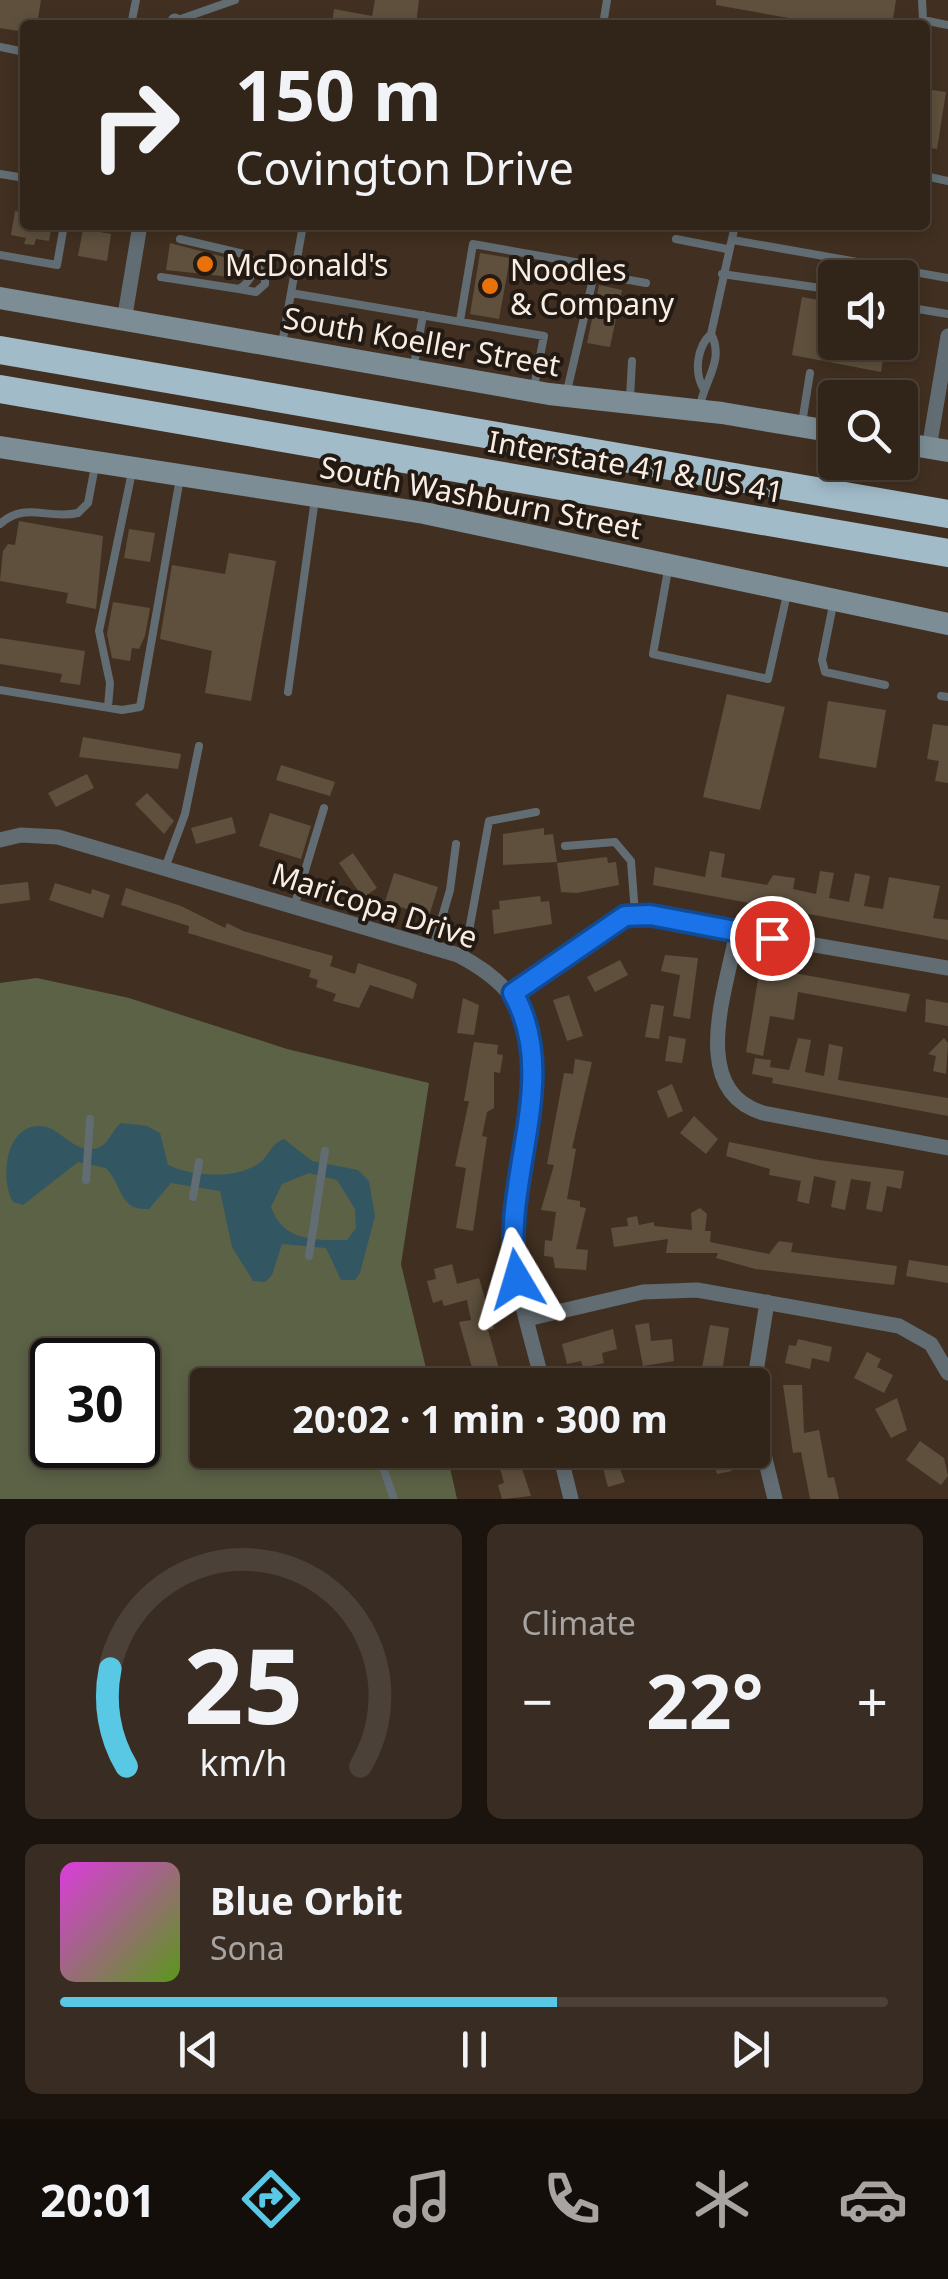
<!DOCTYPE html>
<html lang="en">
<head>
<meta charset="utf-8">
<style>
	:root { --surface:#312419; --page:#392c22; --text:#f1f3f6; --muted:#a8a4a2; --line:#4c4138; --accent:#59c8e5 }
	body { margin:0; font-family:"Noto Sans",sans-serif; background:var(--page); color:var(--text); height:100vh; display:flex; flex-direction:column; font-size:38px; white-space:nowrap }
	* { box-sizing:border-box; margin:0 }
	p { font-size:32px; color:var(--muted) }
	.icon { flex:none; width:55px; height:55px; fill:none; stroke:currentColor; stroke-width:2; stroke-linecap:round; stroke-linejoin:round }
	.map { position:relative; height:1499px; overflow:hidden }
	.side { display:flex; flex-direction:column; gap:25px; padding:25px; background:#1b140e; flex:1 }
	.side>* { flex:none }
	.banner { position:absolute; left:20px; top:20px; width:910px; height:210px; border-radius:10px; box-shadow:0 5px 15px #0003,0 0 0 2px var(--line); background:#312419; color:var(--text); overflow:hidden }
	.fabs { position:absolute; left:818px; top:260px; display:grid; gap:20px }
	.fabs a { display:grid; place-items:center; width:100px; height:100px; border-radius:10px; background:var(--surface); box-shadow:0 5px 15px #0003,0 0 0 2px var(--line); font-size:50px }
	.speed { position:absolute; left:30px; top:1338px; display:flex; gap:20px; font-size:50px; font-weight:700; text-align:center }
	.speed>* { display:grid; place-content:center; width:130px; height:130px; border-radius:50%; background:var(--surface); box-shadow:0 5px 15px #0003,0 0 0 2px var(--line); line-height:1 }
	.speed .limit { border:5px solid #111; border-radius:15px; background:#fff; color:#111 }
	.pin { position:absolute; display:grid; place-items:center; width:85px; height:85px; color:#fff; margin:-42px; border:5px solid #fff; border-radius:50%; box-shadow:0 2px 10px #0007 }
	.me { position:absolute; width:110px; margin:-55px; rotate:353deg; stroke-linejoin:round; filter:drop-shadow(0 0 8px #0008) }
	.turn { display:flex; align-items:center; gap:35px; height:210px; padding:0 50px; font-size:45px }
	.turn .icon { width:130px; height:130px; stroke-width:2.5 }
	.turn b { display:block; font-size:70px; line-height:85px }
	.big { font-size:75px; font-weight:700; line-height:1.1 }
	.side .card { flex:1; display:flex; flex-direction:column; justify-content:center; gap:15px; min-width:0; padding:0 35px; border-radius:15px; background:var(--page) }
	.side .dial { align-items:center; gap:0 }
	.dial svg { height:260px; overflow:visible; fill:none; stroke:var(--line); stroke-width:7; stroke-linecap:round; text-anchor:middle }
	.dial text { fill:var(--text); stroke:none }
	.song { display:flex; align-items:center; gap:30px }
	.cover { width:120px; height:120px; border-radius:15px; background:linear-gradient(135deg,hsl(300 70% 55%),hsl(90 70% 35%)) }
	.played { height:10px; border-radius:5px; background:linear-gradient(90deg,var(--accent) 60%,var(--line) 60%) }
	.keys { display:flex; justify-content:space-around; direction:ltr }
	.heat { display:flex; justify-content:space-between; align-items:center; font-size:55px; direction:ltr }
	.side .tiles { flex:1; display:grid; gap:25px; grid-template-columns:1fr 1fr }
	.card:last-child { grid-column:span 2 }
	.trip { position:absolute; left:190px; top:1368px; width:580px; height:100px; border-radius:10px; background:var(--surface); box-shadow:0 5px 15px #0003,0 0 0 2px var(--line); font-weight:700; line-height:100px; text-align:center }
	.menu { display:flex; height:160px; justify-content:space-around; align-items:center; background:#140e0a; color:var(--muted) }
	.menu .icon { width:70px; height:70px }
	.menu .selected { color:var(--accent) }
	.menu b { font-size:45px; color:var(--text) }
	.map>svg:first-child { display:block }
	.green { fill:#5b6246; fill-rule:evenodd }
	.water { fill:#335663; fill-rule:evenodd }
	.building { fill:#5e503d }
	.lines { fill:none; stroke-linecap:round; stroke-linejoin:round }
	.lane { stroke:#626d73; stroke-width:8 }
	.street { stroke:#626d73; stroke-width:15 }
	.secondary { stroke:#7c8d96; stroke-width:22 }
	.highway { stroke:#a1bbc9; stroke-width:28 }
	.route-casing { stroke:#114b97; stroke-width:25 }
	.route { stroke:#1a73e8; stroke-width:18 }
	.food-dot { fill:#e8710a; stroke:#221a13; stroke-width:4 }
	.labels { text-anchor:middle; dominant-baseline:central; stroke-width:8; stroke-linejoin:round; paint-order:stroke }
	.poi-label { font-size:30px; fill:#f9ede4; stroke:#221a13; text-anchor:start }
	.street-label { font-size:30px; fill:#f9ede4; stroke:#221a13 }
</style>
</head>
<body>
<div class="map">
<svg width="948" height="1499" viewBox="0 0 948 1499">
	<rect width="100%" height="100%" fill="#413021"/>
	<path class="green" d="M37,978L129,998L287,1049L429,1083L401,1264L430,1385H208V1450H446L457,1499H0V983ZM52,1360H138V1445H52Z"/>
	<path class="water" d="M121,1123L147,1126L160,1133L168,1165C193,1177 239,1180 262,1161C271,1152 271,1144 284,1139L312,1161L358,1170L369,1181L375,1216L360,1273L355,1280H341L326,1248L282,1244L272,1275L265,1282L253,1281L232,1247L220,1191L171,1183L149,1209C119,1211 123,1186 106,1168L78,1162L23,1205L13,1202C0,1180 5,1127 38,1126C60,1125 69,1151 94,1149C108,1147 111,1131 121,1123ZM309,1173L337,1180L355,1209L356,1228L347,1240C313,1240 284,1242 271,1207L282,1184Z"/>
	<path class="building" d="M0,0H41L37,25H25V32L0,28Z
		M375,0H419L416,25H332L334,9L372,16Z
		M716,0H896L892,25H828L716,5Z
		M925,89L946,92L937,149L925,147Z
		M15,211L25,213V225H52L49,241L36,239L34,245L24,244L26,238L11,235Z
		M83,229L111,234L107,261L78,256Z
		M170,243L243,262L240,278L166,270Z
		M480,253L510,258L499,319L470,314Z
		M599,285L622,290L610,347L587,343Z
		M802,297L835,303V342H886L881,372L792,355Z
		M19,521L103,536L96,609L66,603L68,593L0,581L3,551L8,544L15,545Z
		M129,529L155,533L150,562L124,558Z
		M229,553L276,561L251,701L205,693L212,651L160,639L172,565L225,574Z
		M113,602L150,608L145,636L139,649L132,648L130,661L112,658L107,634Z
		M0,638L85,651L80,685L60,682L62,674L0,664Z
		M727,694L785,707L760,810L703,797Z
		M828,701L886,710L876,768L819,758Z
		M933,724L948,726V783L935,781L939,761L927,759Z
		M83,737L181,754L178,769L79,757Z
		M281,765L335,782L330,796L276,780Z
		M87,774L94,788L56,807L48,793Z
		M147,793L174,821L164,834L135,804Z
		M270,813L311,826L301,859L259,846Z
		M232,817L236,833L196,844L191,828Z
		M544,828V835L553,834L557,862L503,865V834Z
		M710,851L725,854L721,877L767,885L773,875L795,878L793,889L816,894L820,871L834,873L829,898L849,902L855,873L870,876L864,906L883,909L889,877L940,886L933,918L948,920V940L653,885L655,867L705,877Z
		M353,853L377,888L363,898L339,863Z
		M607,857L608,863L616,862L619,885L577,893L561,892L557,863Z
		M394,873L438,887L429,916L385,902Z
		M28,882L30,900L0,904V885Z
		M55,883L91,894L92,889L110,895L103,918L49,900Z
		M126,888L181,906L225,928L227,923L243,931L333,956L330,966L355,974L358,963L410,980L417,984L413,999L370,985L359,1008L333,1001L336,994L316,987L318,980L309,977L311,970L188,933L189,926L121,905Z
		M540,896L541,902L549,901L552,924L494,934L492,910L500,909L499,901Z
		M665,955L698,958L690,1019L673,1016L680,975L661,971Z
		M620,960L628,975L595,992L587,977Z
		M760,967L910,994L906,1012L798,992L794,1020L770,1016L763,1056L746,1052Z
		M569,995L583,1036L567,1041L553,1000Z
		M463,998L479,1005L474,1035L457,1033Z
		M926,999L948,1003V1026L925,1022Z
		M651,1004L664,1006L659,1039L645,1037Z
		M669,1036L686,1039L682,1063L665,1061Z
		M798,1038L811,1040L805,1072L824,1076L829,1044L843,1047L838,1080L948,1098V1116L772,1083L773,1078L752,1074L755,1058L771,1060L770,1067L789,1070Z
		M944,1038L948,1043L946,1074L933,1071L936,1056L928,1054Z
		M474,1042L498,1045L497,1054L503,1055L500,1073L494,1072V1108L487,1112L482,1136L487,1137L473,1231L456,1228L466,1168L455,1166L469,1101H464Z
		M575,1059L592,1062L572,1148L576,1149L567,1199L580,1201V1207L586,1208L576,1249L588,1250L586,1270L555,1268L553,1257L544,1256L545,1240L552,1241L556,1212L541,1210L554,1165L547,1164L564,1073L573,1074Z
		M672,1084L683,1111L668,1118L657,1091Z
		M694,1116L718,1139L706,1154L680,1133Z
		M729,1142L819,1160L904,1171L901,1189L887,1186L882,1212L866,1209L871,1182L851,1179L845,1210L831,1207L836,1181L814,1176L809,1204L797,1201L801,1181L769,1175L770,1169L726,1156Z
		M700,1208L707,1214L705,1231H711L710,1242L769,1254L779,1241L793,1243L791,1252L897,1266L894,1285L755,1269L716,1258L718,1253H666L668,1239L614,1247L611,1228L628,1226L627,1218L637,1216L639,1225L654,1222V1226L692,1230L691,1213Z
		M909,1260L948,1266V1283L906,1276Z
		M452,1264L457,1284L479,1278L494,1329L488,1330L502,1379L499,1385H477L459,1322L471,1320L467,1300L444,1306L442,1300L433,1303L427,1281L436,1279L434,1269Z
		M649,1323L651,1341L672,1339L674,1361L643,1366L635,1325Z
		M710,1325L729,1328L722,1372L702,1368Z
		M613,1329L617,1349L602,1353L604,1363L583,1368L581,1361L567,1364L562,1344Z
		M798,1339L832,1347L829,1362L812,1358L810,1369L785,1363L789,1345L796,1346Z
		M867,1352L881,1359L877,1367L893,1375L884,1393L854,1378Z
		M783,1385H802L804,1433L819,1430L828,1478L834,1477L839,1499H810L801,1452L793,1453Z
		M897,1398L907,1430L891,1438L875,1409Z
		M920,1441L944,1458L948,1476L941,1485L906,1460Z
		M495,1450H524L527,1460L520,1462L531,1496L502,1499L498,1485L504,1483Z
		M598,1450H613L625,1482L608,1487Z
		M693,1450H729L732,1471L717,1474L714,1463L697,1465Z"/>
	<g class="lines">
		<path class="lane" d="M922,0L923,20L948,25
			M175,21L235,0
			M131,25L136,0
			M603,25L607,0
			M0,47L25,52
			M0,174L25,178
			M925,176L948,181
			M676,239L727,249
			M733,240L948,278
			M0,255L57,265L64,225
			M722,274L835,290
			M161,277L239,289C251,282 258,267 248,255L180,239
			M239,289L256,292L265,284V276L254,262
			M291,293L544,336L534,387
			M900,306L948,314
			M460,321L473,244L586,264
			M711,334L735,225
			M282,344L303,225
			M414,365L423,315
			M567,391L593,279L601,275L646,283
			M630,398L632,361
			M700,406C704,381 725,360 711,334C697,347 694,371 703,388
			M802,423L810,373
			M0,524C25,501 48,520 78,513L88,503L95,466
			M668,570L653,654L768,679L787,594
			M833,605L822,660L825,672L885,685
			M0,690L122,710L140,707L180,478
			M288,692L315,499
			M941,696L948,697
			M108,707L110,683L99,631L132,472
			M565,846L615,842L631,861L635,914
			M165,868L185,814L199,746
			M294,907L324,808
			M433,948L450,890L456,844
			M464,958L489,821L536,812
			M86,1180L90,1119
			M193,1197L199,1162
			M309,1256L325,1151
			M377,1450L394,1499"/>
		<path class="street" d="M174,25L175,21
			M124,321L140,225
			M929,448L948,336
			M0,840L21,835L58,837L458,955C588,1022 510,1119 511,1227C512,1280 531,1334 543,1385
			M737,931C727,988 687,1090 763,1113L948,1148
			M513,993L612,922L635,914L948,968
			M767,1302L753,1391L755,1418L775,1499
			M527,1319L643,1292L697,1290L899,1326L931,1344L948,1373
			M559,1450L571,1499"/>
		<path class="secondary" d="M0,298L549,394L722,413L835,432
			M900,443L948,451
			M0,447L424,513L948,624"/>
		<path class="highway" d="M0,350L948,514
			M0,389L948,553"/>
	</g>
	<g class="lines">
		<g class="route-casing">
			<path id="route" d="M517,1279C498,1183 563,1081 513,993L625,916L650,915L772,938"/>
		</g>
		<use href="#route" class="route"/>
	</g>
	<g class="food-dot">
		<circle cx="205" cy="264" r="10"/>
		<circle cx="490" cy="286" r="10"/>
	</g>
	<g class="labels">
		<g class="poi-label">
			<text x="225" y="264">McDonald's</text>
			<text x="510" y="269">Noodles<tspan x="510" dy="34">&amp; Company</tspan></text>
		</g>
		<g class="street-label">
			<text transform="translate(422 341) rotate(10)">South Koeller Street</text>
			<text transform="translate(636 466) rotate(10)">Interstate 41 &amp; US 41</text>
			<text transform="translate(481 497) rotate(11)">South Washburn Street</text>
			<text transform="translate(375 905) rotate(18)">Maricopa Drive</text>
		</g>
	</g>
</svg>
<div class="fabs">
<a><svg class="icon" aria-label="sound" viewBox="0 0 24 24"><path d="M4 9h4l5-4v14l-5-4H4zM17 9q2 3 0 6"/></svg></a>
<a><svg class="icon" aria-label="search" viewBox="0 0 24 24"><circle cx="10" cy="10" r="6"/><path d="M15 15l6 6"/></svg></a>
</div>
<div class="speed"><div class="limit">30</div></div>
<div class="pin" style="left:772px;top:938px;background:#d93025"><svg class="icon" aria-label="arrive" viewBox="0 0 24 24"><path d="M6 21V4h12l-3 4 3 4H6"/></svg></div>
<svg class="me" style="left:517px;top:1279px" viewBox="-20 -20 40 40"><path d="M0-17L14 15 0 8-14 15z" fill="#1a73e8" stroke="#fff" stroke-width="4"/></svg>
<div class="trip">20:02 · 1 min · 300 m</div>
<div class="banner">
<div class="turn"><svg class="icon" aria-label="right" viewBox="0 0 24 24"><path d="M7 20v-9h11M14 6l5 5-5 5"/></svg><div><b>150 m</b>Covington Drive</div></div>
</div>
</div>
<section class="side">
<div class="tiles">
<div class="card dial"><svg viewBox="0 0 100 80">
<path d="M14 69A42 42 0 1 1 86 69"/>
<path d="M14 69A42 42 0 0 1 9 39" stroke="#59c8e5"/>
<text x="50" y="56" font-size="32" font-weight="700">25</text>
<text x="50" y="72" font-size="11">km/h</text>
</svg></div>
<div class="card"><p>Climate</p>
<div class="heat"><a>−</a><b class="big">22°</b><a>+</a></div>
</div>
<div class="card">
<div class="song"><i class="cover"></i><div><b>Blue Orbit</b><p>Sona</p></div></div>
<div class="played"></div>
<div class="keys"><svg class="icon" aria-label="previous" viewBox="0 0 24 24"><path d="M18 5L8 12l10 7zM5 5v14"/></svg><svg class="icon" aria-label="pause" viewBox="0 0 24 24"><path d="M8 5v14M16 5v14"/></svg><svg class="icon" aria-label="next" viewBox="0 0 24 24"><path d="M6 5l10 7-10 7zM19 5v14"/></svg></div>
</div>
</div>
</section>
<nav class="menu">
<b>20:01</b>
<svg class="icon selected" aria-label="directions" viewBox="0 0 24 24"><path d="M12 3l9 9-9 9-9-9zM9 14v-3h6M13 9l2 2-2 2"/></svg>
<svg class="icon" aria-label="music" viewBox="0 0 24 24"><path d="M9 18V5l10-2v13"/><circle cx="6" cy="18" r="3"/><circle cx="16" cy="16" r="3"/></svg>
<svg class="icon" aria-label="phone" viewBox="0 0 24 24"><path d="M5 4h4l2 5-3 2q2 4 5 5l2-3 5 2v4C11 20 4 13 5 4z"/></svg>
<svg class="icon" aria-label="climate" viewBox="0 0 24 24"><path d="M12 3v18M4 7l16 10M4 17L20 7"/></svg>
<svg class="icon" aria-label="car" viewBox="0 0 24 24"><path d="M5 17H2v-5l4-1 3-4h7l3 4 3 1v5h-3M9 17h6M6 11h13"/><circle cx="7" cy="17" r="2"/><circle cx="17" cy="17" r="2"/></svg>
</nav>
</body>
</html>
